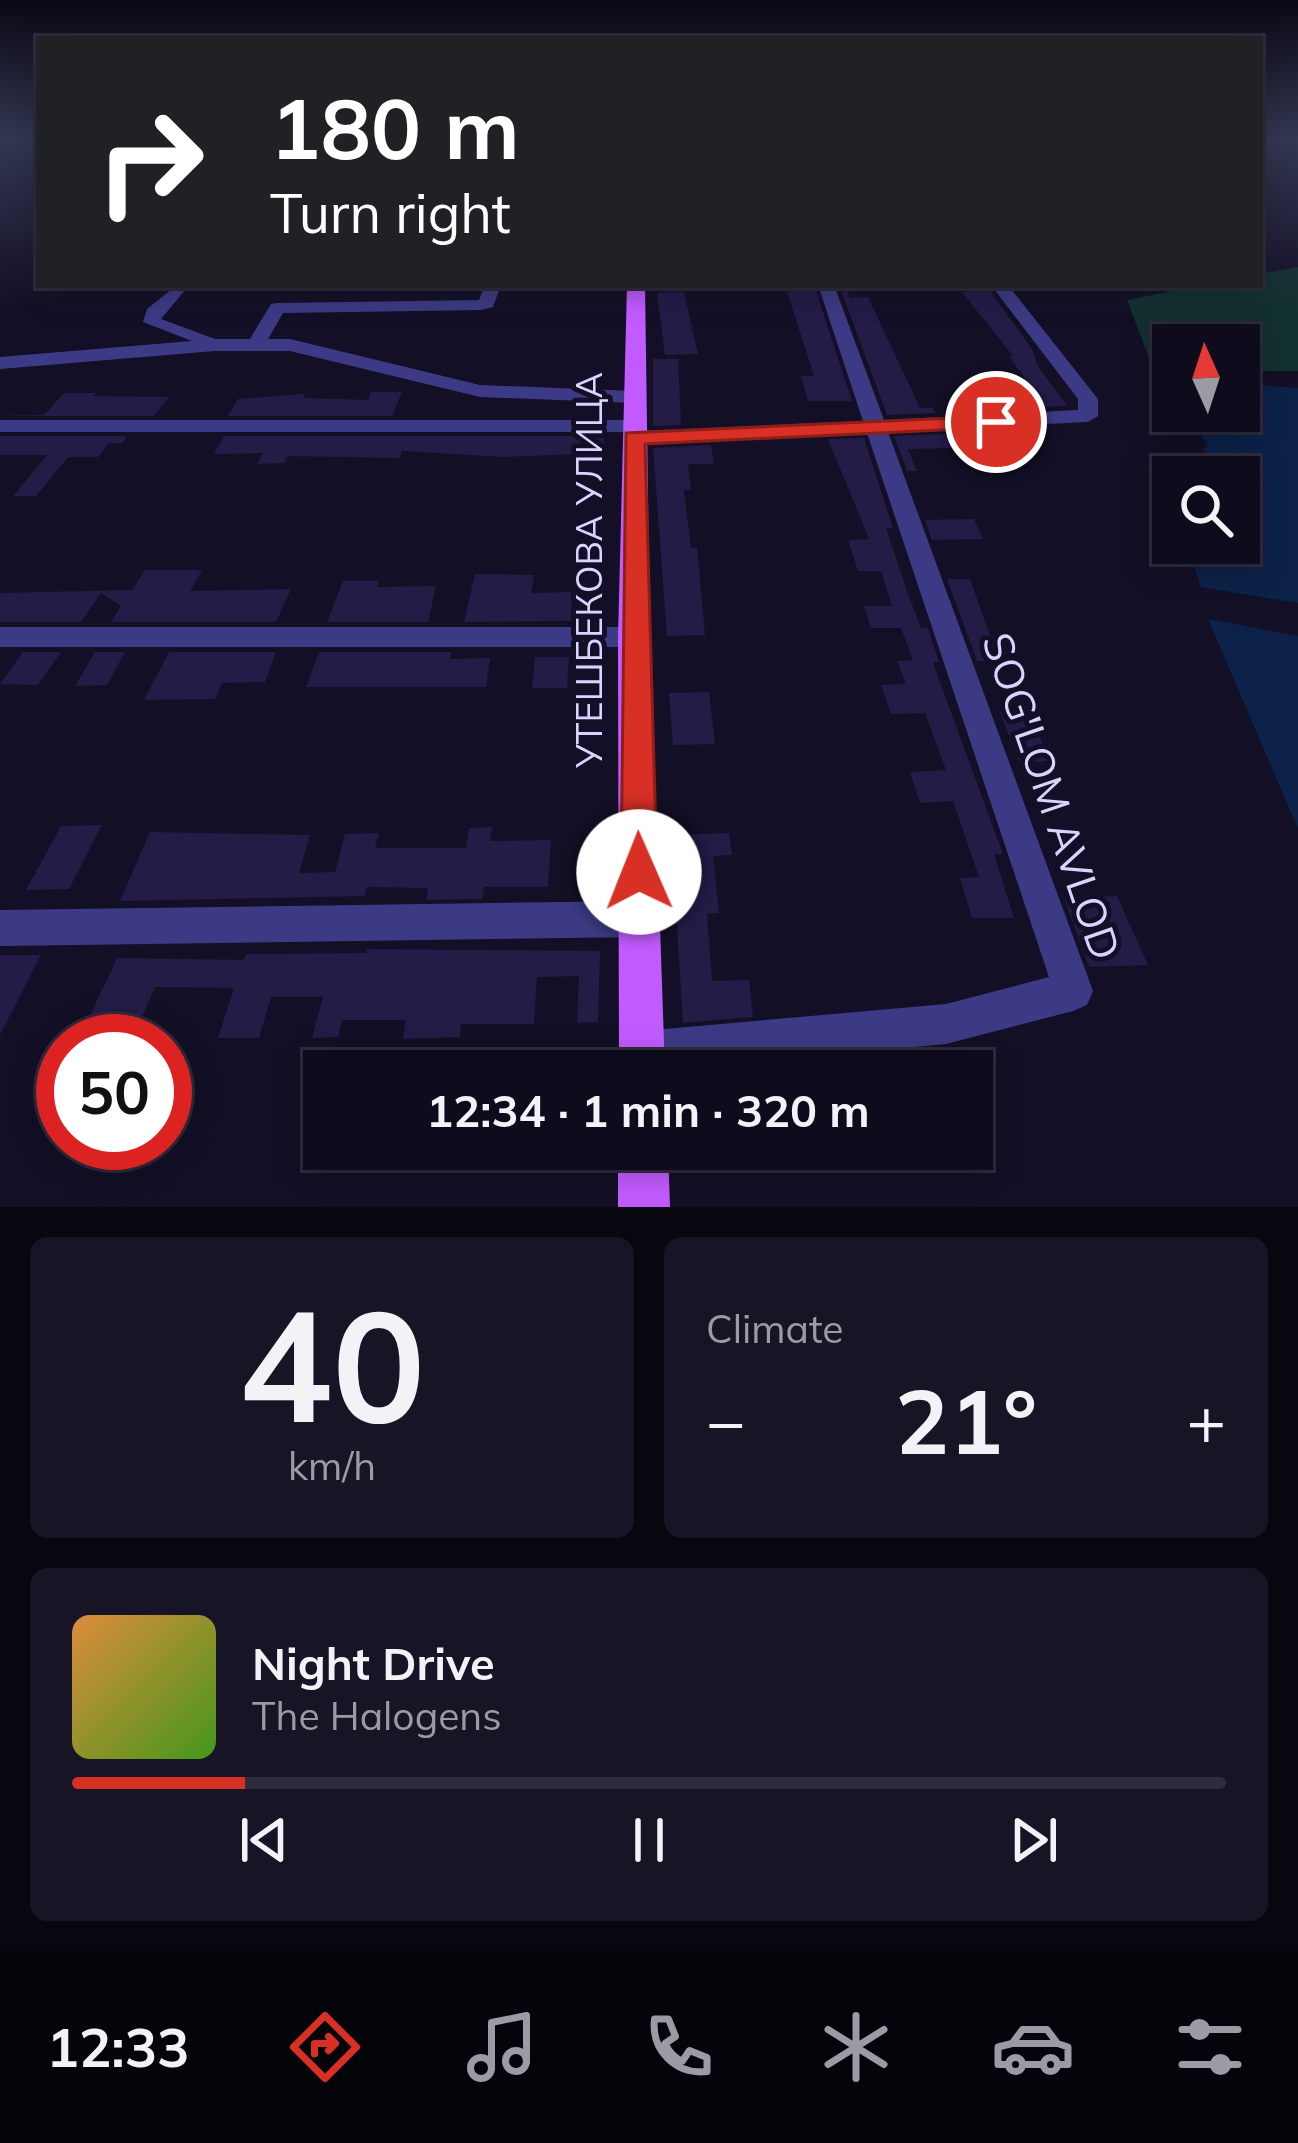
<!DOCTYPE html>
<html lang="en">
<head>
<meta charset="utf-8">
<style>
	:root { --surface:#0e0b1c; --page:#171425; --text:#f1f3f6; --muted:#9b9ba3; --line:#2e2b3b; --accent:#d93025 }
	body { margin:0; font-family:Mulish,sans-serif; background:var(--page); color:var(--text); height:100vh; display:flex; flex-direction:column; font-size:45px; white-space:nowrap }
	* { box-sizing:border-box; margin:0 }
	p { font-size:39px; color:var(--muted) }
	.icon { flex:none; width:66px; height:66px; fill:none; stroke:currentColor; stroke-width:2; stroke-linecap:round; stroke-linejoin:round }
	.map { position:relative; height:1207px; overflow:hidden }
	.sheet { display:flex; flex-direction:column; gap:30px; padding:30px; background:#08060f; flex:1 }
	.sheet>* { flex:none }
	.guide { position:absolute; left:36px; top:36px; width:1227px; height:252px; border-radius:0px; box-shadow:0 6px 30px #0003,0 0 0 3px var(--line); background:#202124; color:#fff; overflow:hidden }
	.needle { width:78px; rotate:357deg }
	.tools { position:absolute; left:1152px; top:324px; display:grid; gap:24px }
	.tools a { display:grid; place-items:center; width:108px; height:108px; border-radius:0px; background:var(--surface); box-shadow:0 6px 30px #0003,0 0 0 3px var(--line); font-size:60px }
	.speed { position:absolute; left:36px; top:1014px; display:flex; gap:24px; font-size:60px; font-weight:700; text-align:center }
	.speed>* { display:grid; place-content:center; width:156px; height:156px; border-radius:50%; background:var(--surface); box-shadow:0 6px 30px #0003,0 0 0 3px var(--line); line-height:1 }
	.speed .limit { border:18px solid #d22; background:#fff; color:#111 }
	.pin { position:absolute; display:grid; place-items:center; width:102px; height:102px; color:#fff; margin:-51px; border:6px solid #fff; border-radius:50%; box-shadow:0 3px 12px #0007 }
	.me { position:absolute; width:132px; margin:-66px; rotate:359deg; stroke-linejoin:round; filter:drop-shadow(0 0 9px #0008) }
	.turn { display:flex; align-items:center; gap:42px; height:252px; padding:0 36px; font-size:54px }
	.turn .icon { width:156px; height:156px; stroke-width:2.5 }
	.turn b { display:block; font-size:84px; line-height:102px }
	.big { font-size:90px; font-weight:700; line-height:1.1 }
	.sheet .tile { flex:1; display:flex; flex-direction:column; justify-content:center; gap:18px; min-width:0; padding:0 42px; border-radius:18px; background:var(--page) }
	.sheet .dial { align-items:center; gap:0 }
	.dial b { font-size:156px; line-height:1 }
	.song { display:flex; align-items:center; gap:36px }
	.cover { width:144px; height:144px; border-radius:18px; background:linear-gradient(135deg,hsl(30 70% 55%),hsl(100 70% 35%)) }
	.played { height:12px; border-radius:6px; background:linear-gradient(90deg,var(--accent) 15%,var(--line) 15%) }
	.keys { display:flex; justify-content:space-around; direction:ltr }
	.heat { display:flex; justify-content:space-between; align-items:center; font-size:66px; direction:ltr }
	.sheet .tiles { flex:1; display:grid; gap:30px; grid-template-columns:1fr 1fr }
	.tile:last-child { grid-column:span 2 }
	.trip { position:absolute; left:303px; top:1050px; width:690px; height:120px; border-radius:0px; background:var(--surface); box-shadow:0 6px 30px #0003,0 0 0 3px var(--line); font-weight:700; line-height:120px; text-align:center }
	.tabs { display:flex; height:192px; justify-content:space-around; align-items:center; background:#06040b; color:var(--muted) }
	.tabs .icon { width:84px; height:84px }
	.tabs .on { color:var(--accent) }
	.tabs b { font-size:54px; color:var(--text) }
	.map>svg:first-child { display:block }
	.green { fill:#12302f }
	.water { fill:#0c2248 }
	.building { fill:#241b47 }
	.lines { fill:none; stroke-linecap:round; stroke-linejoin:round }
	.minor { fill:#3d3a85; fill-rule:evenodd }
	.major { fill:#c25bff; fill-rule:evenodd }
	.route { fill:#d93025; stroke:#8d1f18; stroke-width:3 }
	.labels { text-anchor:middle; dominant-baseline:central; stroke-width:10; stroke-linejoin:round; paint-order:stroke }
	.street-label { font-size:36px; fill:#d9d4ff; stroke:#130f26 }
	.near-street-label { font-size:42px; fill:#d9d4ff; stroke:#130f26 }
</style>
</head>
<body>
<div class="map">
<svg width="1298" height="1207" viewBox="0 0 1298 1207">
	<rect width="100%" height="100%" fill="#130f26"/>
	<path class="green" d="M1298,267V371H1239V345H1173V371H1154L1127,300L1203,285H1260V274Z"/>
	<path class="water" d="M1239,384L1298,388V603L1201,587L1186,543H1239V477H1194L1207,444L1183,411H1239Z
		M1208,619L1298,636V829Z"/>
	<path class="building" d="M785,285H814L852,401H808L801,376H814Z
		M839,285H845L850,298L868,297L920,408H933L936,413L887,415Z
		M990,291L1032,349L1038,366L1067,406L1003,409L999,403H1042L1009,356H1013L962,292Z
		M684,292L698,354L665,355L657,293Z
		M653,359H678L681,425L653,426Z
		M371,392H402L392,416H228L238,399L305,394L303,398L368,400Z
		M64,393H96L93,396L169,397L154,416H0L44,415Z
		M946,434L954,448L908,449L917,471H907L894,436Z
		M0,436H127L122,443H109L98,457H68L36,496H13L47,455H0Z
		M224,436H604V453L503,457L402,451L400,458L288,456L284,463L257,464L263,453L214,454Z
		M864,438L893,528H886L908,594L921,628H928L939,662H933L937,674L1003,854H994L1014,918H972L960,878L979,877L953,801L920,803L910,772L946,770L925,713L891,714L881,685L906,684L897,661L913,660L901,628H871L864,606H892L881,571H858L848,540L869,539L828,439Z
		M711,445L714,464H688L691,490H684L691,548L697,547L705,635L667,636L653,448Z
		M974,519L983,539L932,540L925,520Z
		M145,570H202L190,591L291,589L276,622H111L121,606L101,593L81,622H0V593L132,590Z
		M475,574L534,575L531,593L572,592L571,621L464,622Z
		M947,579H970L999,661H977Z
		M343,581H379L377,587L436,586L428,622H327Z
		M23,652H61L38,685L0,684Z
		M95,652H125L107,685L75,686Z
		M169,652H276L265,682L222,683L215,699L144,700Z
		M319,652H452L450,659L490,658L486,687H306Z
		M535,657H569L567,688H532Z
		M709,692L715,744L673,745L669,693Z
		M1000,712H1029L1050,761L1019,762Z
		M102,825L69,889L26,890L61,826Z
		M492,827L490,841L551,840L548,887H484L482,899L426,900L428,888L367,887L365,896L120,901L150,832L310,835L299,873L335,872L345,834L379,833L375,848H466L469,828Z
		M729,833L732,855L713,856L719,913L707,914L712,981L749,980L753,1017L683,1023L671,835Z
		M1117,896L1148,965L1089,967L1064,898Z
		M367,949L600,951L598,1022L577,1023L579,976L537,977L534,1024H461L460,1037L403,1039L406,1020H342L338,1037L312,1038L323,997H271L259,1038H218L234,988L155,987L139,1024H86L117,958L244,960L246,954L366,953Z
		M0,955H41L0,1035Z
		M957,1051L962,1071H763V1066Z"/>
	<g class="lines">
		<path class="minor" d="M177,285L185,290L161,319L215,339H250L271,304L277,303L479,300L485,285H501L493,307L481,310L283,313L268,339H290L480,385L634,391L644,397L634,403L480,397L290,351H215L0,369V357L192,341L143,322L147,309Z
			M818,285H834L884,420L1078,410V399L991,285H1008L1098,399V416L1088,422L888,432L1093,991L1087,1005L1073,1011L946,1044L661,1071L627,1067L621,1052L627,1037L642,1031L946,1004L1049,977L867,433L634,444L623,438L631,432H0V420H634L645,426L638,431L863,421Z
			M0,627H634L644,630L648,637L644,644L634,647H0Z
			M640,901L653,906L659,919L653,932L640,937L0,946V910Z"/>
		<path class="major" d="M627,285H645L650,637L665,1071H619L618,637Z
			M618,1149H668L670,1207H618Z"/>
	</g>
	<linearGradient id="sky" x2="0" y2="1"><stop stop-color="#0a0815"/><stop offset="0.45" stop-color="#333752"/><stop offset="1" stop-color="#333752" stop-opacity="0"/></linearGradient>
	<rect width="1298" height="309" fill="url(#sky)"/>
	<path class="route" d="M996,416L1007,422L1004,427L645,444L657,872L652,883L639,888L626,883L621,872L626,433Z"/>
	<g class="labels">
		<g class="street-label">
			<text transform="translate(588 570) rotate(-90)">УТЕШБЕКОВА УЛИЦА</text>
		</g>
		<g class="near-street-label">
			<text transform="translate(1052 796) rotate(71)">SOG'LOM AVLOD</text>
		</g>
	</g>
</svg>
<div class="tools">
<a><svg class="needle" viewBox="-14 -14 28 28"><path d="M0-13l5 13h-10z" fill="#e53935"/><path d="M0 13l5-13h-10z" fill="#9b9ba3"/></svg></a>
<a><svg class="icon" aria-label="search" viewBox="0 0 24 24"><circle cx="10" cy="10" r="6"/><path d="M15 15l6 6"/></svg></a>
</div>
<div class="speed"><div class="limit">50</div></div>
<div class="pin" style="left:996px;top:422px;background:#d93025"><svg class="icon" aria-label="arrive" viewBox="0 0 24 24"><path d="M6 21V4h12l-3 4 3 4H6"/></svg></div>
<svg class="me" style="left:639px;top:872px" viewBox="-20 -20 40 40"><circle r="19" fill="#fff"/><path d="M0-13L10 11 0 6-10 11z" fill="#d93025"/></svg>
<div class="trip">12:34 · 1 min · 320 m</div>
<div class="guide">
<div class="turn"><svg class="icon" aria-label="right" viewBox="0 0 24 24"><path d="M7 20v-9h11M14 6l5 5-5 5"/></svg><div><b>180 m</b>Turn right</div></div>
</div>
</div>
<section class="sheet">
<div class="tiles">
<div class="tile dial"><b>40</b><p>km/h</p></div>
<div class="tile"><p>Climate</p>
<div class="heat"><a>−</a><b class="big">21°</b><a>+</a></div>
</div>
<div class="tile">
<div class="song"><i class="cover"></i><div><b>Night Drive</b><p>The Halogens</p></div></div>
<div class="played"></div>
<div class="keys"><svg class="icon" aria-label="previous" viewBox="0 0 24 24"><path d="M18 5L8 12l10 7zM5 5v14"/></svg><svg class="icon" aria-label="pause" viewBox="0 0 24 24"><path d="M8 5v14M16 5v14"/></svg><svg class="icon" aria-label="next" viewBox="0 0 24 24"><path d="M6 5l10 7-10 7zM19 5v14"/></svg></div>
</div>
</div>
</section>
<nav class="tabs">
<b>12:33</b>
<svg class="icon on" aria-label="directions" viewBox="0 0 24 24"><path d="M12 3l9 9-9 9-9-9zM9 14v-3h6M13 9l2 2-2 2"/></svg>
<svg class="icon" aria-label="music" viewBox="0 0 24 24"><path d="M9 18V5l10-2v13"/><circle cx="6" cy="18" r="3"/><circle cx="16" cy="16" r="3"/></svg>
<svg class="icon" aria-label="phone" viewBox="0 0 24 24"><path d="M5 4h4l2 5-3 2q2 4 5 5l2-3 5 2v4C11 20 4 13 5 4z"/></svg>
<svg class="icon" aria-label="climate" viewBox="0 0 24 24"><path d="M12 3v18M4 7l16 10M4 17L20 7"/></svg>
<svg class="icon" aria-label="car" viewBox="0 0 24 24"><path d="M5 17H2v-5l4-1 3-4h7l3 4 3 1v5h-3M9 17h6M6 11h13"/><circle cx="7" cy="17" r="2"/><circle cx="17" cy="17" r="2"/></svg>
<svg class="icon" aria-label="filters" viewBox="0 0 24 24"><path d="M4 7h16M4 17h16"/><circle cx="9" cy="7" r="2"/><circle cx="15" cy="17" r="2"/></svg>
</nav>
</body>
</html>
